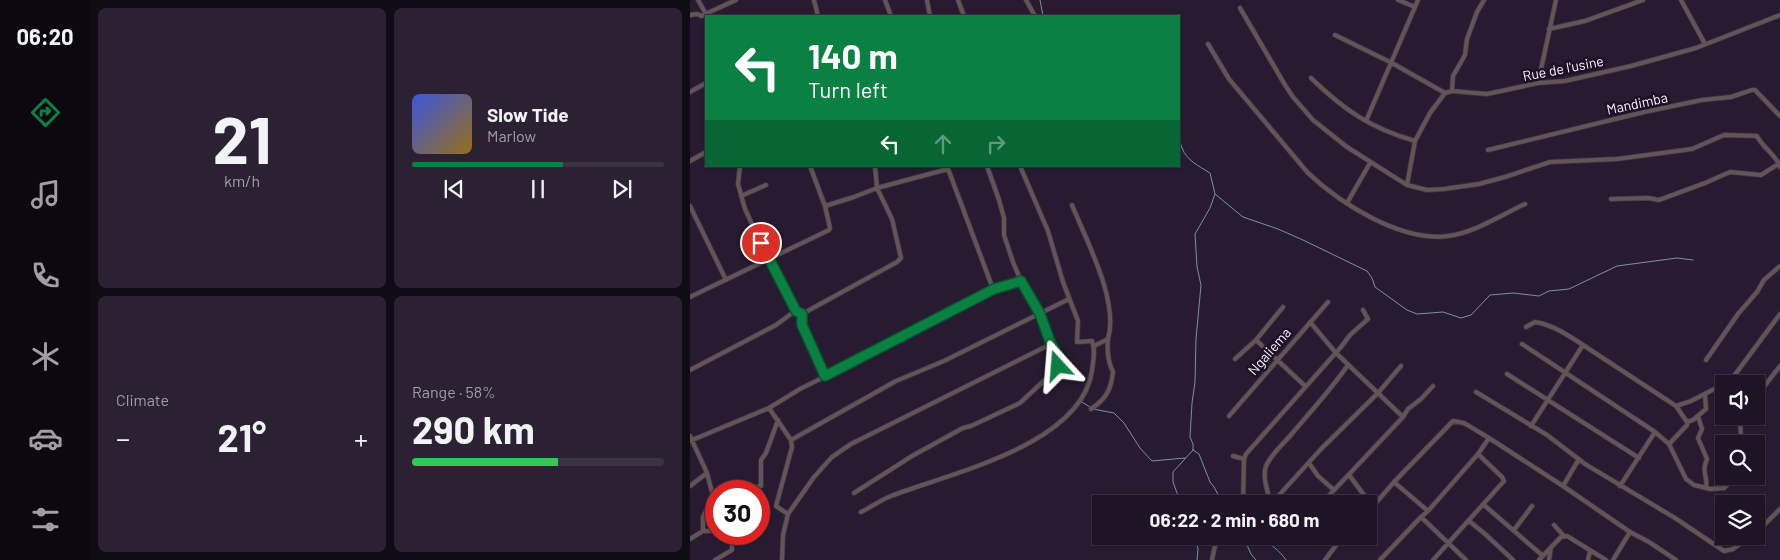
<!DOCTYPE html>
<html lang="en">
<head>
<meta charset="utf-8">
<style>
	:root { --surface:#1e1425; --page:#2b2132; --text:#f1f3f6; --muted:#a19ea7; --line:#3c3342; --accent:#0b8043 }
	body { margin:0; font-family:Barlow,sans-serif; background:var(--page); color:var(--text); height:100vh; display:flex; flex-direction:column; font-size:19px; white-space:nowrap }
	* { box-sizing:border-box; margin:0 }
	p { font-size:16px; color:var(--muted) }
	.icon { flex:none; width:28px; height:28px; fill:none; stroke:currentColor; stroke-width:2; stroke-linecap:round; stroke-linejoin:round }
	.map { position:relative; flex:1; overflow:hidden }
	.side { display:flex; flex-direction:column; gap:8px; padding:8px; background:#100b14; width:600px }
	.side>* { flex:none }
	.hud { position:absolute; left:15px; top:15px; width:475px; height:152px; border-radius:0px; box-shadow:0 1px 4px #0004,0 0 0 1px var(--line); background:#0b8043; color:#fff; overflow:hidden }
	.buttons { position:absolute; left:1025px; top:375px; display:grid; gap:10px }
	.buttons a { display:grid; place-items:center; width:50px; height:50px; border-radius:0px; background:var(--surface); box-shadow:0 1px 4px #0004,0 0 0 1px var(--line); font-size:25px }
	.speed { position:absolute; left:15px; top:480px; display:flex; gap:10px; font-size:25px; font-weight:700; text-align:center }
	.speed>* { display:grid; place-content:center; width:65px; height:65px; border-radius:50%; background:var(--surface); box-shadow:0 1px 4px #0004,0 0 0 1px var(--line); line-height:1 }
	.speed .limit { border:8px solid #d22; background:#fff; color:#111 }
	.pin { position:absolute; display:grid; place-items:center; width:42px; height:42px; color:#fff; margin:-21px; border:2px solid #fff; border-radius:50%; box-shadow:0 1px 5px #0007 }
	.me { position:absolute; width:55px; margin:-28px; rotate:341deg; stroke-linejoin:round; filter:drop-shadow(0 0 4px #0008) }
	.turn { display:flex; align-items:center; gap:18px; height:105px; padding:0 20px; font-size:22px }
	.turn .icon { width:65px; height:65px; stroke-width:2.5 }
	.turn b { display:block; font-size:35px; line-height:42px }
	.lanes { display:flex; align-items:center; height:48px; padding:0 20px; background:#0003; justify-content:center; gap:25px; direction:ltr }
	.lanes .off { opacity:.35 }
	.big { font-size:38px; font-weight:700; line-height:1.1 }
	.side .card { flex:1; display:flex; flex-direction:column; justify-content:center; gap:8px; min-width:0; padding:0 18px; border-radius:8px; background:var(--page) }
	.side .dial { align-items:center; gap:0 }
	.dial b { font-size:65px; line-height:1 }
	.song { display:flex; align-items:center; gap:15px }
	.cover { width:60px; height:60px; border-radius:8px; background:linear-gradient(135deg,hsl(230 70% 55%),hsl(40 70% 35%)) }
	.played { height:5px; border-radius:2px; background:linear-gradient(90deg,var(--accent) 60%,var(--line) 60%) }
	.keys { display:flex; justify-content:space-around; direction:ltr }
	.heat { display:flex; justify-content:space-between; align-items:center; font-size:28px; direction:ltr }
	.charge { height:8px; border-radius:4px; background:linear-gradient(90deg,#34c759 58%,var(--line) 0) }
	.side .tiles { flex:1; display:grid; gap:8px; grid-template-columns:repeat(2,1fr) }
	.trip { position:absolute; left:402px; top:495px; width:285px; height:50px; border-radius:0px; background:var(--surface); box-shadow:0 1px 4px #0004,0 0 0 1px var(--line); font-weight:700; line-height:50px; text-align:center }
	main { display:flex; flex:1; min-height:0 }
	.tab-bar { display:flex; flex-direction:column; width:90px; justify-content:space-around; align-items:center; background:#0c080f; color:var(--muted) }
	.tab-bar .icon { width:35px; height:35px }
	.tab-bar .selected { color:var(--accent) }
	.tab-bar b { font-size:22px; color:var(--text) }
	.map>svg:first-child { display:block }
	.lines { fill:none; stroke-linecap:round; stroke-linejoin:round }
	.stream { stroke:#7a8fab; stroke-width:1 }
	.street-casing { stroke:#41354a; stroke-width:5.5 }
	.street { stroke:#635456; stroke-width:4 }
	.route-casing { stroke:#07532c; stroke-width:12 }
	.route { stroke:#0b8043; stroke-width:9 }
	.labels { text-anchor:middle; dominant-baseline:central; stroke-width:5; stroke-linejoin:round; paint-order:stroke }
	.street-label { font-size:14px; fill:#f9f2fe; stroke:#1e1127 }
</style>
</head>
<body>
<main>
<nav class="tab-bar">
<b>06:20</b>
<svg class="icon selected" aria-label="directions" viewBox="0 0 24 24"><path d="M12 3l9 9-9 9-9-9zM9 14v-3h6M13 9l2 2-2 2"/></svg>
<svg class="icon" aria-label="music" viewBox="0 0 24 24"><path d="M9 18V5l10-2v13"/><circle cx="6" cy="18" r="3"/><circle cx="16" cy="16" r="3"/></svg>
<svg class="icon" aria-label="phone" viewBox="0 0 24 24"><path d="M5 4h4l2 5-3 2q2 4 5 5l2-3 5 2v4C11 20 4 13 5 4z"/></svg>
<svg class="icon" aria-label="climate" viewBox="0 0 24 24"><path d="M12 3v18M4 7l16 10M4 17L20 7"/></svg>
<svg class="icon" aria-label="car" viewBox="0 0 24 24"><path d="M5 17H2v-5l4-1 3-4h7l3 4 3 1v5h-3M9 17h6M6 11h13"/><circle cx="7" cy="17" r="2"/><circle cx="17" cy="17" r="2"/></svg>
<svg class="icon" aria-label="filters" viewBox="0 0 24 24"><path d="M4 7h16M4 17h16"/><circle cx="9" cy="7" r="2"/><circle cx="15" cy="17" r="2"/></svg>
</nav>
<section class="side">
<div class="tiles">
<div class="card dial"><b>21</b><p>km/h</p></div>
<div class="card">
<div class="song"><i class="cover"></i><div><b>Slow Tide</b><p>Marlow</p></div></div>
<div class="played"></div>
<div class="keys"><svg class="icon" aria-label="previous" viewBox="0 0 24 24"><path d="M18 5L8 12l10 7zM5 5v14"/></svg><svg class="icon" aria-label="pause" viewBox="0 0 24 24"><path d="M8 5v14M16 5v14"/></svg><svg class="icon" aria-label="next" viewBox="0 0 24 24"><path d="M6 5l10 7-10 7zM19 5v14"/></svg></div>
</div>
<div class="card"><p>Climate</p>
<div class="heat"><a>−</a><b class="big">21°</b><a>+</a></div>
</div>
<div class="card"><p>Range · 58%</p><b class="big">290 km</b><div class="charge"></div></div>
</div>
</section>
<div class="map">
<svg width="1090" height="560" viewBox="0 0 1090 560">
	<rect width="100%" height="100%" fill="#281b31"/>
	<g class="lines">
		<path class="stream" d="M350,0L353,16
			M489,136C491,140 490,144 492,148C497,161 509,166 520,173L525,194L520,208L505,234L507,267L511,285L506,339L505,382L502,403L500,437L503,444V450L509,454L520,482L524,487L533,504
			M525,194L553,217L588,229L613,240L677,271L682,278L685,287L717,310L727,314L753,312L771,318L781,315L800,295L823,293L849,296L859,291L879,289L927,266L987,258L1003,260
			M390,401L400,407
			M403,409L424,413L434,423L450,448L462,461L495,458
			M532,498L537,504
			M491,504L483,482V472L503,450
			M505,536L508,549L507,560
			M553,536L561,554L566,560
			M572,536C580,546 589,549 596,560"/>
		<g class="street-casing">
			<path id="street" d="M8,0L17,16
				M124,0L128,16
				M195,0L201,16
				M237,0L240,16
				M268,0L274,16
				M336,0L345,16
				M708,0L725,7
				M991,0L1015,44
				M550,8L595,85L603,97L623,120L657,147L717,185L737,190L754,189L789,184L815,177L860,162L927,159L1002,149L1034,135L1067,136C1072,147 1088,157 1090,167
				M0,15L7,14L12,16
				M11,16L46,0
				M859,29L895,21L953,0
				M645,35L702,63L755,93
				M518,44L539,79L618,173C651,204 711,242 758,236C784,233 811,215 835,204
				M621,78C654,110 680,128 725,141
				M848,83L866,0
				M762,91L763,76L775,55L777,39L787,12L794,0
				M0,92L16,83
				M676,121L728,0
				M798,150L954,112L1012,100L1041,97L1062,90H1065L1090,116
				M0,161L16,152
				M257,166L303,289
				M717,185L725,141L740,113L755,93L762,91L797,94L848,83L875,81L941,66L1006,48L1090,15
				M51,196L76,185
				M921,199L958,198L969,200L1015,183L1040,172L1071,175L1090,163
				M657,203L680,163
				M382,205C397,242 429,301 418,339L404,346
				M0,206L36,280
				M135,206L164,197L187,188L185,166
				M0,297L139,230L140,228L135,206L120,166
				M593,307L566,340L615,386
				M105,311L112,314L113,325L135,376
				M112,314L207,262L211,258L202,219L187,188L258,169
				M620,322L646,353L713,417
				M836,327L845,322C863,325 878,335 893,345
				M832,344L965,432L930,486
				M545,359L566,340
				M1016,360L1048,314L1067,292L1074,280L1090,266
				M0,370L86,325L105,311L79,260L55,209L48,184L50,166
				M817,374L949,458
				M1035,384L1044,376L1090,314
				M786,392L857,435L895,464L985,518L1034,551L1043,549L1061,536
				M1066,397L1090,366
				M79,408L101,440L102,447L86,506L98,514
				M401,409C416,399 421,390 423,372C418,362 417,350 418,339
				M539,416L638,302
				M1008,416L1012,429L1008,438L1017,459C1011,473 1018,475 1016,488
				M1050,416L1051,440L1053,444
				M997,422L1003,420L1016,409L1015,394
				M841,426L893,345L986,406L1001,401L1034,384
				M965,432L979,444L996,479L1004,485L1020,489L1034,488L1046,476
				M0,436L17,473L23,496L13,517V531L0,539
				M101,440L206,381L254,361L379,299
				M0,441L79,408L110,389L182,353L303,289L331,281
				M979,444L997,425V422L986,406
				M788,454L799,438L873,486L940,532L959,542L986,560
				M543,456L554,459L556,454L651,347L660,335L678,319L673,310
				M619,463L628,476L644,490
				M659,475L683,507
				M704,482L763,421L774,423L799,438
				M0,486L17,473
				M873,486L889,459
				M48,491L71,486V460L76,453L88,420
				M164,493L222,456L273,428L281,426L330,403L359,376L370,362V358L361,344L350,315L331,281L323,262L314,235V218L309,200L297,166
				M553,504L554,459
				M581,504L631,449L688,393L711,366
				M581,504C578,493 572,477 576,466C582,452 596,442 605,430C623,409 642,388 658,365
				M631,504L713,417L718,409L731,399L743,386
				M794,505L853,556
				M679,511L704,482L738,511
				M171,512C181,507 191,500 201,496C261,473 391,445 402,371C403,361 406,350 402,341L387,342L388,321L373,282L358,231L330,166
				M731,517L776,560
				M779,521L794,533L823,560
				M864,525L874,536
				M824,530L842,506
				M13,531H26
				M1066,533L1090,509
				M25,560L42,550V534
				M92,560L93,535L98,514L124,477L142,457L161,444L361,344
				M522,560L527,536
				M635,560L653,536
				M690,560L731,517L738,511L788,454L812,477L814,481L743,560
				M849,560L871,537L877,536L916,560
				M859,560L861,547
				M898,560L900,551
				M923,560L940,532"/>
		</g>
		<use href="#street" class="street"/>
	</g>
	<g class="lines">
		<g class="route-casing">
			<path id="route" d="M71,243L106,311L112,314V325L135,376L304,289L331,281L350,314L361,344L370,358L368,366"/>
		</g>
		<use href="#route" class="route"/>
	</g>
	<g class="labels">
		<g class="street-label">
			<text transform="translate(873 68) rotate(-11)">Rue de l'usine</text>
			<text transform="translate(947 103) rotate(-12)">Mandimba</text>
			<text transform="translate(579 351) rotate(-49)">Ngaliema</text>
		</g>
	</g>
</svg>
<div class="buttons">
<a><svg class="icon" aria-label="sound" viewBox="0 0 24 24"><path d="M4 9h4l5-4v14l-5-4H4zM17 9q2 3 0 6"/></svg></a>
<a><svg class="icon" aria-label="search" viewBox="0 0 24 24"><circle cx="10" cy="10" r="6"/><path d="M15 15l6 6"/></svg></a>
<a><svg class="icon" aria-label="layers" viewBox="0 0 24 24"><path d="M12 4l9 5-9 5-9-5zM3 14l9 5 9-5"/></svg></a>
</div>
<div class="speed"><div class="limit">30</div></div>
<div class="pin" style="left:71px;top:243px;background:#d93025"><svg class="icon" aria-label="arrive" viewBox="0 0 24 24"><path d="M6 21V4h12l-3 4 3 4H6"/></svg></div>
<svg class="me" style="left:368px;top:366px" viewBox="-20 -20 40 40"><path d="M0-17L14 15 0 8-14 15z" fill="#0b8043" stroke="#fff" stroke-width="4"/></svg>
<div class="trip">06:22 · 2 min · 680 m</div>
<div class="hud">
<div class="turn"><svg class="icon" aria-label="left" viewBox="0 0 24 24"><path d="M17 20v-9H6M10 6l-5 5 5 5"/></svg><div><b>140 m</b>Turn left</div></div>
<div class="lanes"><svg class="icon" aria-label="left" viewBox="0 0 24 24"><path d="M17 20v-9H6M10 6l-5 5 5 5"/></svg><svg class="icon off" aria-label="ahead" viewBox="0 0 24 24"><path d="M12 20V5M6 11l6-6 6 6"/></svg><svg class="icon off" aria-label="right" viewBox="0 0 24 24"><path d="M7 20v-9h11M14 6l5 5-5 5"/></svg></div>
</div>
</div>
</main>
</body>
</html>
